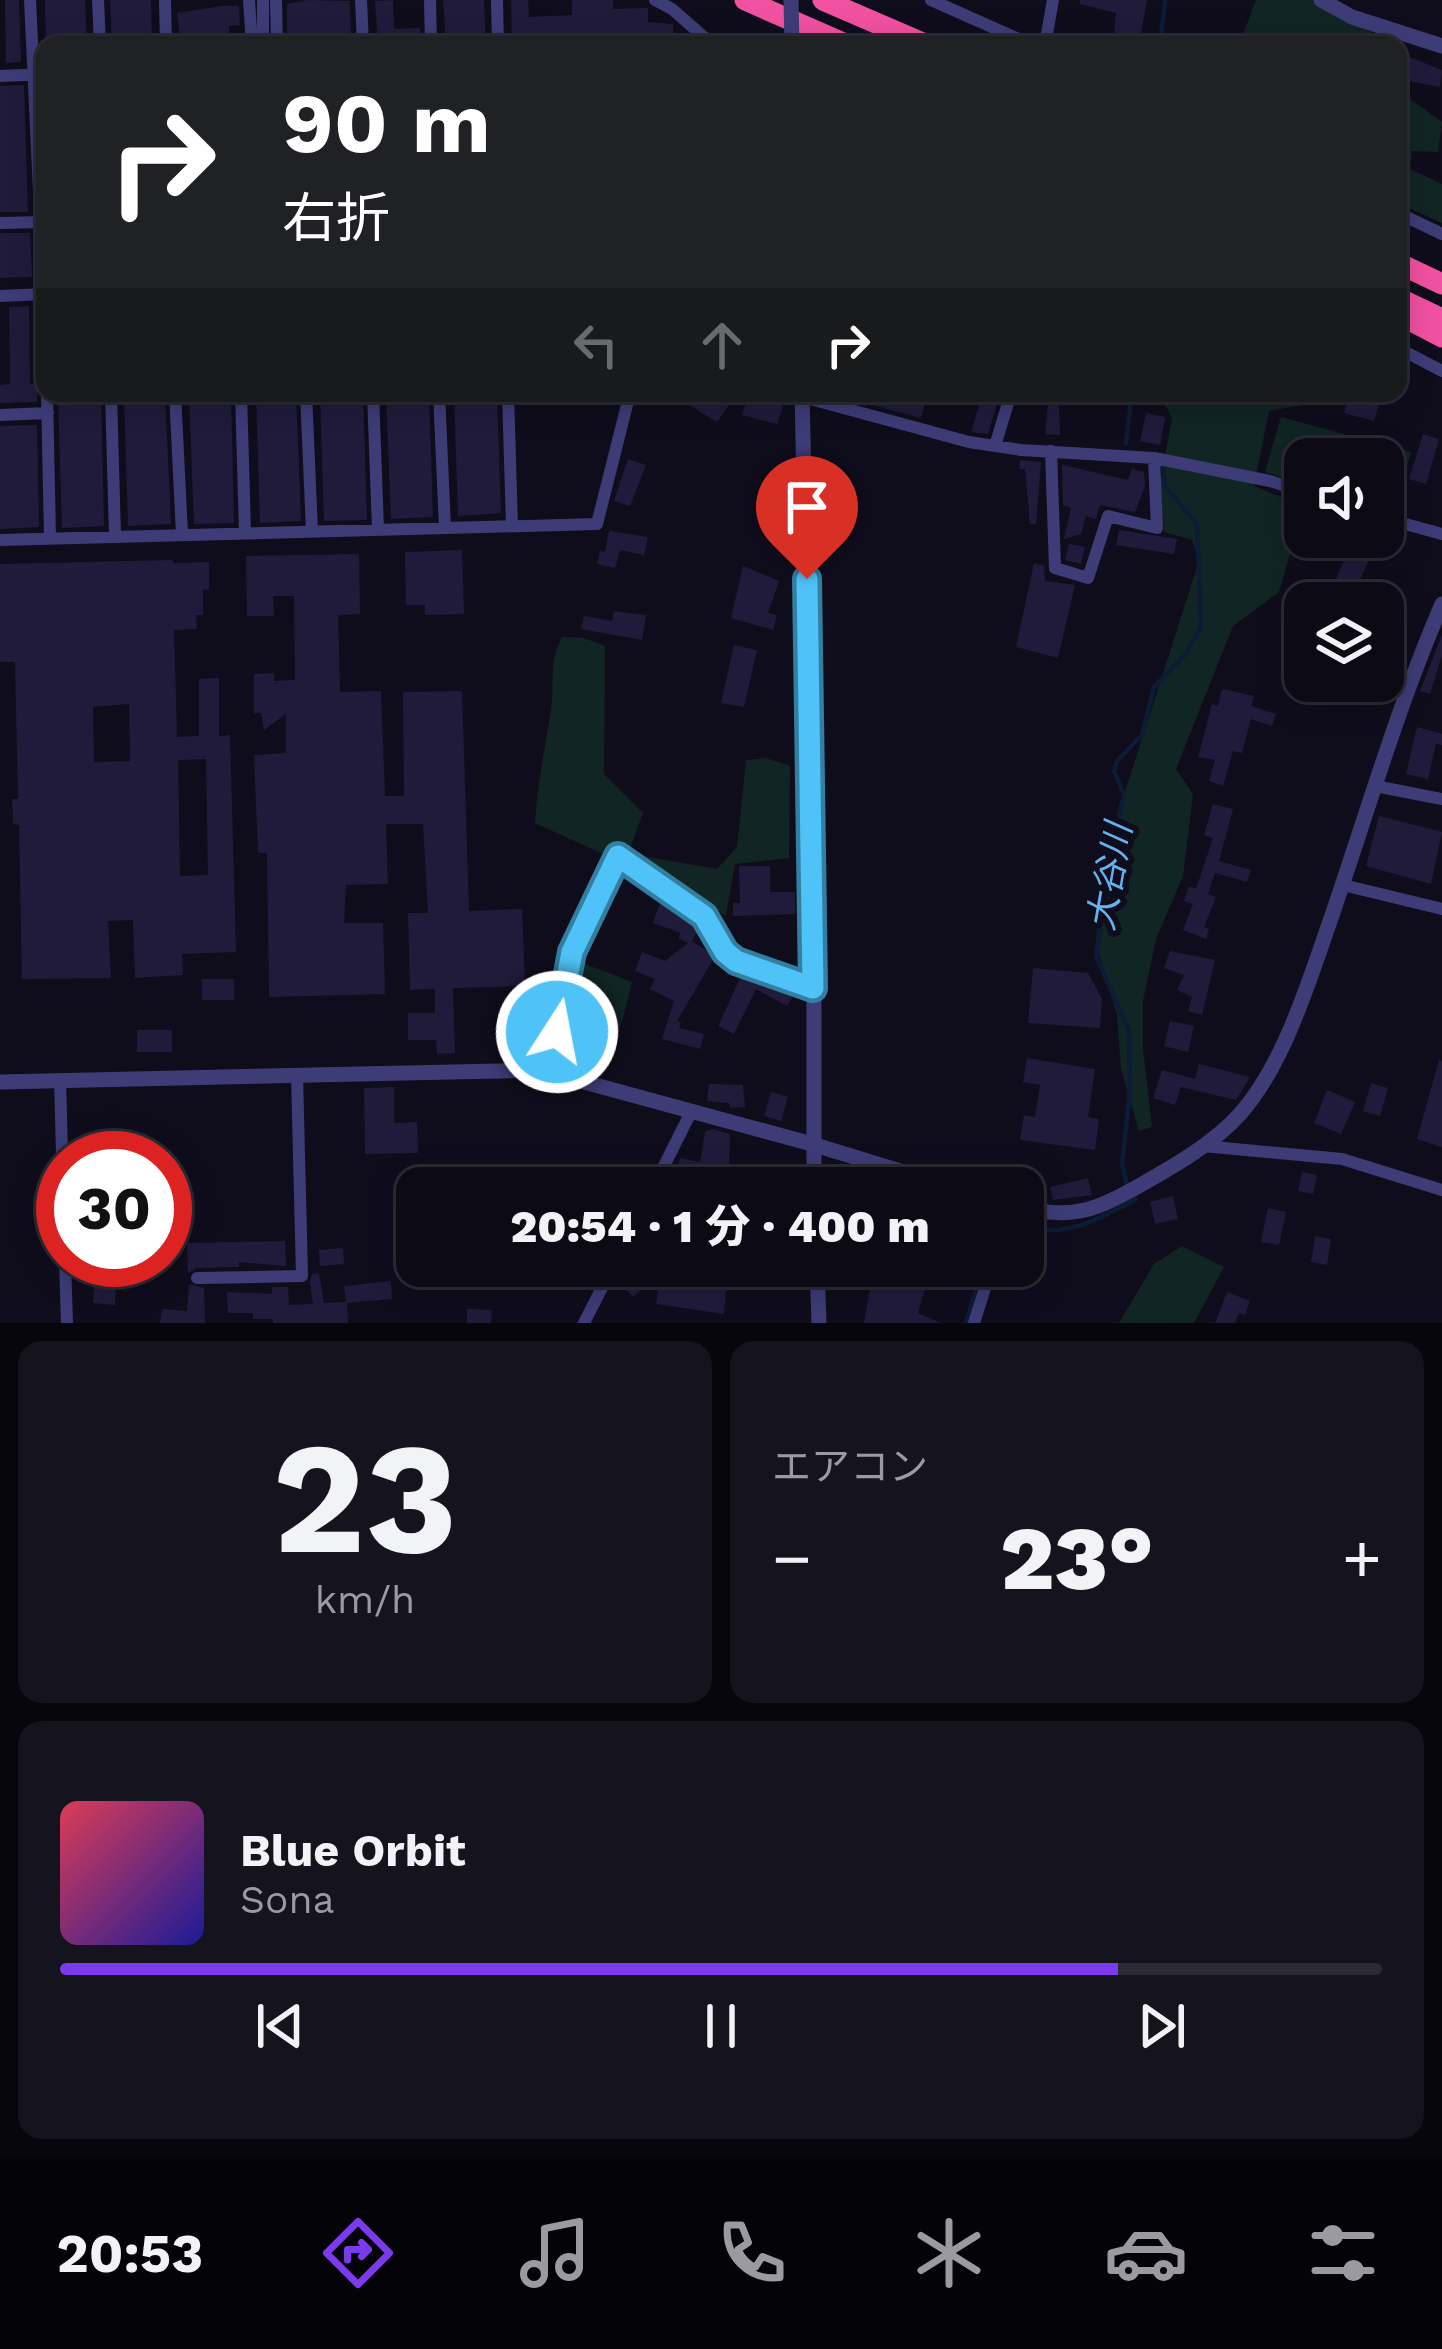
<!DOCTYPE html>
<html lang="ja">
<head>
<meta charset="utf-8">
<style>
	:root { --surface:#0b0a15; --page:#14131e; --text:#f1f3f6; --muted:#9a9aa0; --line:#2b2b34; --accent:#7c3aed }
	body { margin:0; font-family:"Work Sans","Noto Sans JP",sans-serif; background:var(--page); color:var(--text); height:100vh; display:flex; flex-direction:column; font-size:45px; white-space:nowrap }
	* { box-sizing:border-box; margin:0 }
	p { font-size:39px; color:var(--muted) }
	.icon { flex:none; width:66px; height:66px; fill:none; stroke:currentColor; stroke-width:2; stroke-linecap:round; stroke-linejoin:round }
	.map { position:relative; height:1323px; overflow:hidden }
	.side { display:flex; flex-direction:column; gap:18px; padding:18px; background:#06060c; flex:1 }
	.side>* { flex:none }
	.guide { position:absolute; left:36px; top:36px; width:1371px; height:366px; border-radius:24px; box-shadow:0 6px 30px #0003,0 0 0 3px var(--line); background:#202124; color:#fff; overflow:hidden }
	.tools { position:absolute; left:1284px; top:438px; display:grid; gap:24px }
	.tools a { display:grid; place-items:center; width:120px; height:120px; border-radius:24px; background:var(--surface); box-shadow:0 6px 30px #0003,0 0 0 3px var(--line); font-size:60px }
	.speed { position:absolute; left:36px; top:1131px; display:flex; gap:24px; font-size:60px; font-weight:700; text-align:center }
	.speed>* { display:grid; place-content:center; width:156px; height:156px; border-radius:50%; background:var(--surface); box-shadow:0 6px 30px #0003,0 0 0 3px var(--line); line-height:1 }
	.speed .limit { border:18px solid #d22; background:#fff; color:#111 }
	.pin { position:absolute; display:grid; place-items:center; width:102px; height:102px; color:#fff; margin:-123px -51px; border-radius:50% 50% 50% 0; rotate:-45deg; box-shadow:0 0 12px #0007 }
	.pin .icon { rotate:45deg }
	.me { position:absolute; width:132px; margin:-66px; rotate:11deg; stroke-linejoin:round; filter:drop-shadow(0 0 9px #0008) }
	.turn { display:flex; align-items:center; gap:42px; height:252px; padding:0 48px; font-size:54px }
	.turn .icon { width:156px; height:156px; stroke-width:2.5 }
	.turn b { display:block; font-size:84px; line-height:102px }
	.lanes { display:flex; align-items:center; height:114px; padding:0 48px; background:#0003; justify-content:center; gap:60px; direction:ltr }
	.lanes .off { opacity:.35 }
	.big { font-size:90px; font-weight:800; line-height:1.1 }
	.side .widget { flex:1; display:flex; flex-direction:column; justify-content:center; gap:18px; min-width:0; padding:0 42px; border-radius:24px; background:var(--page) }
	.side .dial { align-items:center; gap:0 }
	.dial b { font-size:156px; line-height:1 }
	.song { display:flex; align-items:center; gap:36px }
	.cover { width:144px; height:144px; border-radius:18px; background:linear-gradient(135deg,hsl(350 70% 55%),hsl(240 70% 35%)) }
	.played { height:12px; border-radius:6px; background:linear-gradient(90deg,var(--accent) 80%,var(--line) 80%) }
	.keys { display:flex; justify-content:space-around; direction:ltr }
	.heat { display:flex; justify-content:space-between; align-items:center; font-size:66px; direction:ltr }
	.side .tiles { flex:1; display:grid; gap:18px; grid-template-columns:1fr 1fr }
	.widget:last-child { grid-column:span 2 }
	.trip { position:absolute; left:396px; top:1167px; width:648px; height:120px; border-radius:24px; background:var(--surface); box-shadow:0 6px 30px #0003,0 0 0 3px var(--line); font-weight:800; line-height:120px; text-align:center }
	.menu { display:flex; height:192px; justify-content:space-around; align-items:center; background:#040408; color:var(--muted) }
	.menu .icon { width:84px; height:84px }
	.menu .current { color:var(--accent) }
	.menu b { font-size:54px; color:var(--text) }
	.map>svg:first-child { display:block }
	.green { fill:#112524 }
	.lines { fill:none; stroke-linecap:round; stroke-linejoin:round }
	.stream { stroke:#0c1c36; stroke-width:4.5 }
	.building { fill:#201b3b; fill-rule:evenodd }
	.minor { stroke:#3d3c77; stroke-width:12 }
	.tertiary { stroke:#3d3c77; stroke-width:15 }
	.motorway { stroke:#f151a1; stroke-width:21 }
	.tertiary-bridge { stroke:#3d3c77; stroke-width:15 }
	.route-casing { stroke:#337fa1; stroke-width:30 }
	.route { stroke:#4fc3f7; stroke-width:21 }
	.labels { text-anchor:middle; dominant-baseline:central; stroke-width:12; stroke-linejoin:round; paint-order:stroke }
	.water-label { font-size:36px; font-style:italic; fill:#63b3f2; stroke:#0f0d1c }
</style>
</head>
<body>
<div class="map">
<svg width="1442" height="1323" viewBox="0 0 1442 1323">
	<rect width="100%" height="100%" fill="#0f0d1c"/>
	<path class="green" d="M1256,0H1319L1335,13L1396,45H1239Z
		M1398,90L1442,122L1438,152L1412,151L1410,169L1442,184V223L1398,203Z
		M1159,393H1310L1302,405L1269,411L1254,486L1304,506L1279,592L1233,626L1176,769L1193,794L1183,876L1156,939L1143,1001V1049L1152,1127L1139,1131L1121,1069L1117,1015L1096,943L1099,873L1199,561L1192,540L1164,532L1160,483L1172,418Z
		M1281,417L1411,452L1394,513L1383,509V459H1305V484L1265,472Z
		M562,637L584,638L605,646L604,774L643,813L629,851L603,854L535,823C537,785 545,748 551,710C555,683 548,662 562,637Z
		M766,758L790,766L789,858L735,864L726,916L650,871L643,856L717,869L737,847L746,760Z
		M580,962L632,982C624,1013 618,1056 588,1072L561,1062L564,1022Z
		M1182,1246L1224,1267L1194,1323H1119L1154,1264Z"/>
	<g class="lines">
		<path class="stream" d="M1160,45L1165,0
			M1126,443L1132,393
			M1127,1185L1122,1164L1130,1090L1129,1031L1096,956L1114,835L1124,795L1114,771L1117,761L1142,735L1154,687L1185,655L1201,627L1197,524L1165,486L1163,464
			M1023,1227C1067,1238 1099,1219 1136,1199L1133,1195
			M966,1323L983,1266"/>
	</g>
	<path class="building" d="M5,0H19L21,62L6,63Z
		M45,0H85L87,45H46Z
		M110,0H151L152,45H112Z
		M308,0L350,1L351,45H287V4Z
		M393,0L394,29L420,28L421,45H378L375,1Z
		M443,0H484L486,45H446Z
		M511,0H528L529,17L572,15V0H613V9L648,8V22L673,24L674,40L572,45L571,38L530,40V45H512Z
		M1080,0H1147L1139,45H1113L1116,13L1080,4Z
		M222,6H239L240,25L229,26V45H181L177,13Z
		M1407,56L1442,70L1440,87L1399,79Z
		M24,85L28,212H0V86Z
		M0,233H30L32,277L0,278Z
		M29,306L30,384H37V402L0,403V385L10,384L9,307Z
		M231,393L234,523L194,524L189,396Z
		M296,393L301,521L260,523L256,394Z
		M363,393L367,520L324,521L320,394Z
		M386,393H429L433,517L391,519Z
		M454,393H497L501,513L458,516Z
		M697,393H711L729,405L717,422L689,405Z
		M879,393H928L921,418L876,406Z
		M983,393H1000L988,434L971,432Z
		M1049,393H1059L1060,435L1045,434Z
		M1349,393H1382L1374,421L1344,413Z
		M165,394L171,524L128,526L124,397Z
		M101,396L104,526L62,528L58,399Z
		M747,398L783,406L777,424L742,415Z
		M1146,413L1165,417L1160,445L1140,441Z
		M37,425L39,527L0,529V426Z
		M1423,434L1439,439L1426,484L1409,479Z
		M628,459L646,465L630,506L614,501Z
		M1020,460L1041,462L1036,524H1030L1025,469H1019Z
		M1062,465L1128,480L1132,469L1144,472L1145,486L1135,512L1100,505L1096,519L1086,516L1081,534L1064,539L1071,508L1063,505Z
		M1119,530L1177,539L1174,554L1116,545Z
		M609,531L648,537L644,555L620,550L615,568L597,564L600,551L605,552Z
		M1353,537H1379L1354,594L1334,585Z
		M1069,544L1085,547L1081,564L1065,560Z
		M462,550L464,614L425,615V605H406L405,552Z
		M359,554L360,614L338,615L340,692L381,691L385,796H404L403,692L462,691L469,911L522,909L525,986L453,988L455,1053L437,1054L436,1040H408V1013H435V989L410,990L408,913H428L423,824H386L388,884L346,885L344,923H383L385,994L269,997L267,853H258L254,755L286,753V714L264,730L261,713H254V674L274,673V681L295,680L294,596H273L274,616H247L246,556Z
		M173,560V563L209,562V589L203,590V615H196L197,629L174,630L177,737L199,736V679L219,678V736L230,735L236,952L182,954L183,975L135,978L133,920L108,921L111,978L22,979L19,825L13,824L12,799H18L15,662H0V564ZM129,704L130,761L94,762L93,707ZM206,759L208,875L180,876L178,760Z
		M1034,563L1044,566L1045,581L1075,585L1058,658L1016,647Z
		M743,566L779,581L768,613L777,615L773,630L731,618Z
		M614,611L646,615L642,640L581,629L584,616L612,621Z
		M1442,635V656L1430,694L1420,691Z
		M734,645L757,650L744,707L721,703Z
		M1222,689L1254,696L1251,706L1276,714L1272,726L1251,719L1242,753L1233,751L1223,786L1209,781L1215,760L1198,757L1212,704L1218,706Z
		M1417,727L1442,734V745L1436,744L1428,779L1406,774Z
		M1213,804L1233,809L1219,861L1251,870L1247,882L1215,873L1208,894L1216,897L1204,927L1209,929L1206,939L1183,930L1193,904L1184,901L1189,886L1196,889L1213,838L1204,835Z
		M1379,816L1442,832L1431,884L1366,866Z
		M739,866H770V892H795V914L733,916V903H740Z
		M660,903L696,924L699,928L692,941L715,956L677,1021L681,1022L679,1028L704,1034L700,1049L662,1039L674,1001L650,989L655,979L635,971L642,952L665,961L688,943L678,938L681,933L653,923Z
		M1170,951L1215,960L1202,1015L1188,1011L1192,997L1177,990L1184,975L1164,968Z
		M1033,968L1088,973L1102,999L1100,1028L1028,1023Z
		M742,974L795,993L787,1006L756,989L734,1034L718,1026Z
		M202,979H234V1000H202Z
		M1170,1021L1194,1026L1188,1052L1164,1046Z
		M137,1030H172V1052H137Z
		M1027,1058L1095,1069L1088,1117L1099,1119L1095,1150L1020,1140L1024,1115L1035,1117L1040,1085L1023,1082Z
		M1439,1060L1442,1061V1147L1417,1139Z
		M1199,1064L1250,1077L1236,1100L1181,1087L1175,1105L1153,1098L1162,1070L1195,1079Z
		M1371,1083L1388,1088L1380,1116L1363,1111Z
		M709,1084L743,1085L745,1107L730,1108L729,1103L707,1101Z
		M394,1087V1123L417,1122L418,1153L365,1154L364,1088Z
		M1327,1090L1355,1102L1341,1134L1314,1123Z
		M771,1092L788,1097L781,1121L764,1116Z
		M712,1129L730,1134L729,1175L715,1176L713,1188L673,1182L680,1158L700,1162L705,1132Z
		M165,1165H180V1187H165Z
		M849,1168L868,1174L863,1188H843Z
		M1302,1172L1317,1175L1313,1194L1298,1191Z
		M1088,1178L1092,1195L1053,1200L1050,1187Z
		M1173,1196L1178,1219L1155,1224L1150,1202Z
		M1268,1208L1286,1212L1279,1245L1261,1242Z
		M1315,1236L1331,1239L1327,1265L1311,1262Z
		M285,1241L286,1266L239,1262V1267L197,1268L188,1273L187,1243Z
		M343,1248L344,1264L320,1266L319,1250Z
		M708,1266H728L724,1314L656,1304L659,1282L704,1289Z
		M745,1266H781L780,1277L745,1276Z
		M860,1266H941L937,1278L929,1276L918,1313L941,1323H864L870,1288L855,1283Z
		M635,1269L648,1283L633,1297L620,1283Z
		M95,1273L117,1274L115,1305L93,1303Z
		M319,1273L324,1303L346,1302L344,1286L391,1281L392,1299L347,1303L348,1323H273V1319H253V1313H228L227,1292L272,1294V1287H288L289,1305L313,1304L310,1282L312,1274Z
		M189,1284L204,1288L205,1323H160L162,1309L187,1311Z
		M1227,1292L1250,1301L1245,1315L1239,1313L1235,1323H1215Z
		M467,1309L492,1310L491,1323H467Z"/>
	<g class="lines">
		<path class="minor" d="M30,0L45,319
			M98,0L100,45
			M165,0L166,45
			M249,0L252,45
			M263,0V45
			M276,0L277,45
			M361,0L363,45
			M430,0L431,45
			M497,0L498,45
			M655,0L672,9L713,45
			M931,0L1032,45
			M1045,45L1053,0
			M0,76L45,74
			M1398,213L1442,234
			M0,223L45,222
			M0,296L45,294
			M1398,348L1442,371
			M47,393L50,538
			M111,393L115,536
			M175,393L182,534
			M241,393L245,533
			M306,393L312,531
			M373,393L378,530
			M439,393L445,528
			M508,393L512,526
			M788,393L969,442L1021,450L1154,458L1270,481L1305,492
			M0,415L48,413
			M995,446L1011,393
			M1051,451L1055,568L1088,578L1108,516L1157,528L1154,458
			M1383,518L1442,534
			M0,540L597,524L630,393
			M1375,786L1442,799
			M1343,885L1442,909
			M549,1072L572,952L618,857L704,916L725,952L736,961L813,988
			M60,1080L63,1189
			M1203,1146L1342,1159L1442,1190
			M653,1188L691,1112
			M165,1201H178
			M65,1260L67,1323
			M197,1278L302,1276L297,1074
			M584,1323L613,1266
			M974,1323L992,1266"/>
		<path class="tertiary" d="M1321,0L1352,17L1442,46
			M802,393L814,939V1188
			M0,1082L540,1070L812,1144L955,1188
			M1023,1208C1076,1220 1098,1209 1144,1183C1176,1165 1215,1142 1240,1114C1283,1066 1308,984 1329,924C1366,817 1397,708 1442,604
			M817,1266L819,1323"/>
		<path class="motorway" d="M745,0L848,45
			M823,0L927,45
			M1398,263L1442,284
			M1398,298L1442,319
			M1398,314L1442,337"/>
		<path class="tertiary-bridge" d="M791,0L792,45"/>
	</g>
	<g class="lines">
		<g class="route-casing">
			<path id="route" d="M557,1032L572,952L618,856L704,916L725,952L736,961L813,988L807,579"/>
		</g>
		<use href="#route" class="route"/>
	</g>
	<g class="labels">
		<g class="water-label">
			<text transform="translate(1110 877) rotate(-80)">大谷川</text>
		</g>
	</g>
</svg>
<div class="tools">
<a><svg class="icon" aria-label="sound" viewBox="0 0 24 24"><path d="M4 9h4l5-4v14l-5-4H4zM17 9q2 3 0 6"/></svg></a>
<a><svg class="icon" aria-label="layers" viewBox="0 0 24 24"><path d="M12 4l9 5-9 5-9-5zM3 14l9 5 9-5"/></svg></a>
</div>
<div class="speed"><div class="limit">30</div></div>
<div class="pin" style="left:807px;top:579px;background:#d93025"><svg class="icon" aria-label="arrive" viewBox="0 0 24 24"><path d="M6 21V4h12l-3 4 3 4H6"/></svg></div>
<svg class="me" style="left:557px;top:1032px" viewBox="-20 -20 40 40"><circle r="17" fill="#4fc3f7" stroke="#fff" stroke-width="3"/><path d="M0-11L8 9 0 5-8 9z" fill="#fff"/></svg>
<div class="trip">20:54 · 1 分 · 400 m</div>
<div class="guide">
<div class="turn"><svg class="icon" aria-label="right" viewBox="0 0 24 24"><path d="M7 20v-9h11M14 6l5 5-5 5"/></svg><div><b>90 m</b>右折</div></div>
<div class="lanes"><svg class="icon off" aria-label="left" viewBox="0 0 24 24"><path d="M17 20v-9H6M10 6l-5 5 5 5"/></svg><svg class="icon off" aria-label="ahead" viewBox="0 0 24 24"><path d="M12 20V5M6 11l6-6 6 6"/></svg><svg class="icon" aria-label="right" viewBox="0 0 24 24"><path d="M7 20v-9h11M14 6l5 5-5 5"/></svg></div>
</div>
</div>
<section class="side">
<div class="tiles">
<div class="widget dial"><b>23</b><p>km/h</p></div>
<div class="widget"><p>エアコン</p>
<div class="heat"><a>−</a><b class="big">23°</b><a>+</a></div>
</div>
<div class="widget">
<div class="song"><i class="cover"></i><div><b>Blue Orbit</b><p>Sona</p></div></div>
<div class="played"></div>
<div class="keys"><svg class="icon" aria-label="previous" viewBox="0 0 24 24"><path d="M18 5L8 12l10 7zM5 5v14"/></svg><svg class="icon" aria-label="pause" viewBox="0 0 24 24"><path d="M8 5v14M16 5v14"/></svg><svg class="icon" aria-label="next" viewBox="0 0 24 24"><path d="M6 5l10 7-10 7zM19 5v14"/></svg></div>
</div>
</div>
</section>
<nav class="menu">
<b>20:53</b>
<svg class="icon current" aria-label="directions" viewBox="0 0 24 24"><path d="M12 3l9 9-9 9-9-9zM9 14v-3h6M13 9l2 2-2 2"/></svg>
<svg class="icon" aria-label="music" viewBox="0 0 24 24"><path d="M9 18V5l10-2v13"/><circle cx="6" cy="18" r="3"/><circle cx="16" cy="16" r="3"/></svg>
<svg class="icon" aria-label="phone" viewBox="0 0 24 24"><path d="M5 4h4l2 5-3 2q2 4 5 5l2-3 5 2v4C11 20 4 13 5 4z"/></svg>
<svg class="icon" aria-label="climate" viewBox="0 0 24 24"><path d="M12 3v18M4 7l16 10M4 17L20 7"/></svg>
<svg class="icon" aria-label="car" viewBox="0 0 24 24"><path d="M5 17H2v-5l4-1 3-4h7l3 4 3 1v5h-3M9 17h6M6 11h13"/><circle cx="7" cy="17" r="2"/><circle cx="17" cy="17" r="2"/></svg>
<svg class="icon" aria-label="filters" viewBox="0 0 24 24"><path d="M4 7h16M4 17h16"/><circle cx="9" cy="7" r="2"/><circle cx="15" cy="17" r="2"/></svg>
</nav>
</body>
</html>
